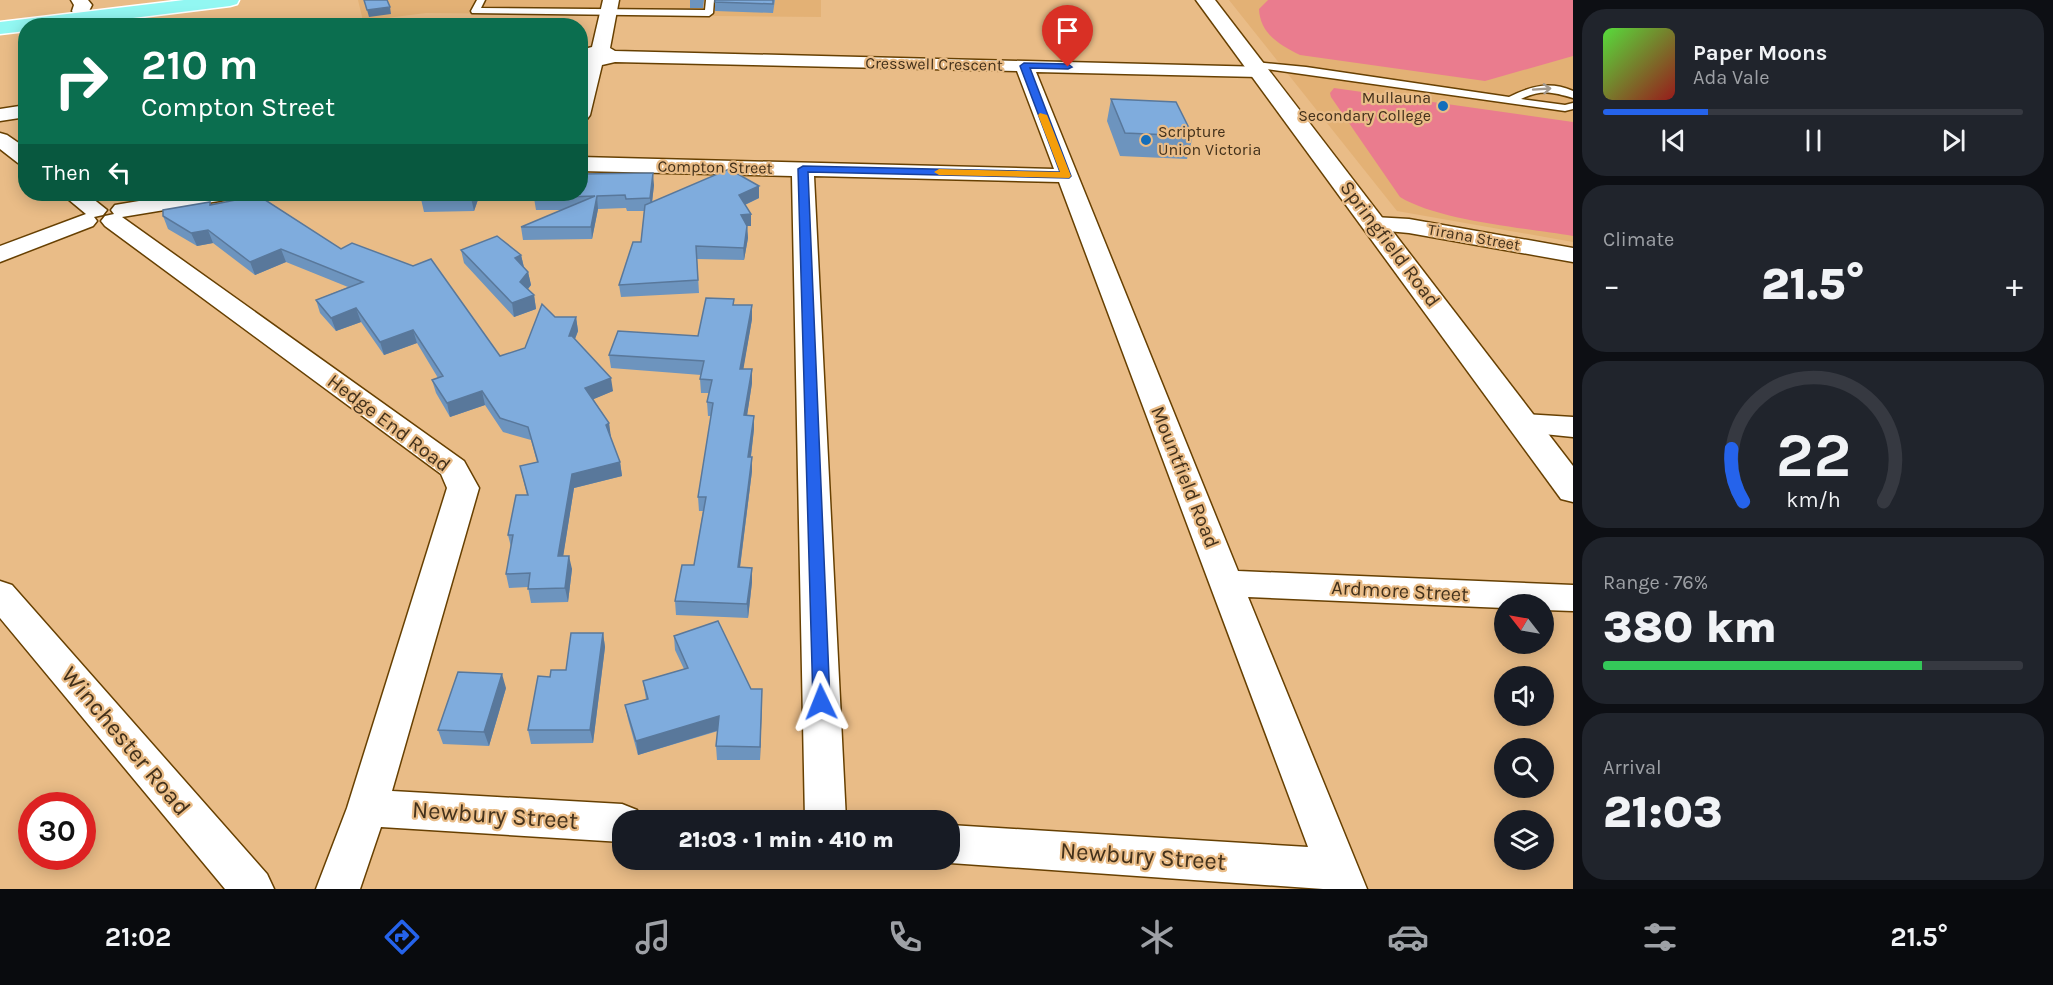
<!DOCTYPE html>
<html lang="en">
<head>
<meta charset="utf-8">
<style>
	:root { --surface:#171b24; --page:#20242c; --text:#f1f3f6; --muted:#9ea1a6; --line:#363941; --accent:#2563eb }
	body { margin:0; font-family:Karla,sans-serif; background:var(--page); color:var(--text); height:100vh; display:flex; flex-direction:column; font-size:22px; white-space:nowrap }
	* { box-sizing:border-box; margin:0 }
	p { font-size:20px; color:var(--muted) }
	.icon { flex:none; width:33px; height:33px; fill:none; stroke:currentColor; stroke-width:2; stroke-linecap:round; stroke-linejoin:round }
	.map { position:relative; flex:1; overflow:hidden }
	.details { display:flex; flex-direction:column; gap:9px; padding:9px; background:#0d0f14; width:480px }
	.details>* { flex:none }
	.guide { position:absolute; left:18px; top:18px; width:570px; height:183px; border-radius:24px; box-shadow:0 3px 15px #0003; background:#0b6e4f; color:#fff; overflow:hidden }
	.needle { width:39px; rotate:301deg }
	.tools { position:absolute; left:1494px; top:594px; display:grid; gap:12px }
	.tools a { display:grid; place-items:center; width:60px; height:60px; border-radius:50%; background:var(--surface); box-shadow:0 3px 15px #0003; font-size:30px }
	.speed { position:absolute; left:18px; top:792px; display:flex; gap:12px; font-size:30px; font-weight:700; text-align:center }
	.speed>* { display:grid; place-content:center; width:78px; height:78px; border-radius:50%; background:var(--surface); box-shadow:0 3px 15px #0003; line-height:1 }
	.speed .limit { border:9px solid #d22; background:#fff; color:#111 }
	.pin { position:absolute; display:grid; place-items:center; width:51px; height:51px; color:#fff; margin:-62px -26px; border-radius:50% 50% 50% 0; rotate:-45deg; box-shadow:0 0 6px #0007 }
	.pin .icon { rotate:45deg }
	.me { position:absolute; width:66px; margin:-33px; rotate:358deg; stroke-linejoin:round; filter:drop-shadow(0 0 4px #0008) }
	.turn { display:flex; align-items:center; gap:21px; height:126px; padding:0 24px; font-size:27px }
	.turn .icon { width:78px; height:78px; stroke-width:2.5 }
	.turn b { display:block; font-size:42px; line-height:51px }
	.then { display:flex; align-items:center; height:57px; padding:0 24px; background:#0003; gap:12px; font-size:22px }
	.big { font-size:45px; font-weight:800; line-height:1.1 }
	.details .card { flex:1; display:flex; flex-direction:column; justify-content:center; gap:9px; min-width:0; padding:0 21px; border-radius:24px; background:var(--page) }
	.details .dial { align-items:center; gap:0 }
	.dial svg { height:156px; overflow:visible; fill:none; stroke:var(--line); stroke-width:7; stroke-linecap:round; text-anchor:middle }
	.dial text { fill:var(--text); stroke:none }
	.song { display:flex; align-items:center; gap:18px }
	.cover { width:72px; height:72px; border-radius:9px; background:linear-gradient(135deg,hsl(110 70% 55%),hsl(0 70% 35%)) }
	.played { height:6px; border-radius:3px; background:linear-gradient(90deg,var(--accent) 25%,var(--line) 25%) }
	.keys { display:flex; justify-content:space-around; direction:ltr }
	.heat { display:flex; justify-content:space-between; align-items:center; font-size:33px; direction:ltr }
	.charge { height:9px; border-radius:4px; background:linear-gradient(90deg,#34c759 76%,var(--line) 0) }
	.trip { position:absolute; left:612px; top:810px; width:348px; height:60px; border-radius:24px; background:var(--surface); box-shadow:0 3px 15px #0003; font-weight:800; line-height:60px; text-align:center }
	.dock { display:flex; height:96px; justify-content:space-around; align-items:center; background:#090b0e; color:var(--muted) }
	.dock .icon { width:42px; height:42px }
	.dock .selected { color:var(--accent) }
	.dock b { font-size:27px; color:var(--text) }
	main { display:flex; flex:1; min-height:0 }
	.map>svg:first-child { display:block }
	.built { fill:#e3b175 }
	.green { fill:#ea7c8e }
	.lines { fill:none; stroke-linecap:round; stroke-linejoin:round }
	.lane-casing { stroke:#674002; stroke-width:3 }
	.street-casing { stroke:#674002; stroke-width:3 }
	.secondary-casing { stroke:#674002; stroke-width:3 }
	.primary-casing { stroke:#fff; stroke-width:3 }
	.lane { fill:#fff; fill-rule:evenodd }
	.street { fill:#fff; fill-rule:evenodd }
	.secondary { fill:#fff; fill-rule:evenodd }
	.primary { fill:#92f7f2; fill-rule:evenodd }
	.wall { fill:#6d94be }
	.shaded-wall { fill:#59789b }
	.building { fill:#7facdd; stroke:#59789b; stroke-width:1.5 }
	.oneway { stroke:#a1988d }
	.route { fill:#2563eb; stroke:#184099; stroke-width:1.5 }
	.slow { fill:#f59e0b }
	.poi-dot { fill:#146ebb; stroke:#e9bc87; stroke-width:2 }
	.labels { text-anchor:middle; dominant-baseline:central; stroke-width:4.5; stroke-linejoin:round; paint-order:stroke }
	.far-street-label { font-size:16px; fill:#43311b; stroke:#e9bc87 }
	.far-poi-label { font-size:16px; fill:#43311b; stroke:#e9bc87; text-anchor:end }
	.street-label { font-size:20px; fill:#43311b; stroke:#e9bc87 }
	.near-street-label { font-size:24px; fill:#43311b; stroke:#e9bc87 }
</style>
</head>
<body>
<main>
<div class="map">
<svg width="1573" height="889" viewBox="0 0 1573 889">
	<rect width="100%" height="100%" fill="#e9bc87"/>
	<path class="built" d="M358,0H821V17L426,13L363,21Z
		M1229,0H1573V242L1397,211Z"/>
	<path class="green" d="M1268,0H1573V56L1485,81L1300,55C1280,45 1260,34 1259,9Z
		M1334,88L1573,122V236C1526,228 1439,221 1400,197L1331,97L1330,93Z"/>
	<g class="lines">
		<g class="lane-casing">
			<path id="lane" d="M477,0H485L481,8L705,10L706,0H714L713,13L709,16L472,13L471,11Z
				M1255,62L1306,67L1509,97C1531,86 1550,81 1573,91V98C1553,92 1541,89 1521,99L1565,105L1573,103V109L1565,111L1252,67L1250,65Z"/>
		</g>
		<g class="street-casing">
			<path id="street" d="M71,0H88L92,5L87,15H75L72,11L74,5Z
				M603,0H619L610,48L615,51L1266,67L1268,71L1266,75L1259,77L1036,72L1238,571L1573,585V611L1544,610V604H1504V608L1248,597L1367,889H1323L950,863L940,860H950V825L1308,847L1059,182L814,176L846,820H805L792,176L580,171V157L1054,169L1017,71L615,62L602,65L590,115L587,119L580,121V74L583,64L580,63V50L592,47Z
				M26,105V117L0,121V109Z
				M0,133L7,135L26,148V164L18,163L0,149Z
				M62,194H87L107,210L103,215L94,217L97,221L93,226L0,262V246L86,214Z
				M181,194H230L227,199L219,201L122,217L464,461L479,488L392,791L622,804L637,810L641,820H622V842L381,827L360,889H316L347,808L447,488L441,474L105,226L101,221L105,216L114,214L111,210L115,205Z
				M1374,217L1409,219L1573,248V262L1409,233L1366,229L1362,224L1366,219Z
				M1524,414L1573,417V437L1514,431L1509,424L1514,417Z
				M0,581L12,585L267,874L274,889H225L0,618Z"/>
		</g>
		<g class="secondary-casing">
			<path id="secondary" d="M1196,0H1215L1573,466V502L1561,499Z"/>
		</g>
		<g class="primary-casing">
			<path id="primary" d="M184,0H239L237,4L230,6L68,26H26V31L0,34V22Z"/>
		</g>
		<use href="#lane" class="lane"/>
		<use href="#street" class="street"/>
		<use href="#secondary" class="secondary"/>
		<use href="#primary" class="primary"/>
	</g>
	<path class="wall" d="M690,0H704L703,8H690Z
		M715,0H775L773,13L715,11Z
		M1111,99L1193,136L1187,159L1120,156L1107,121Z
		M654,185L652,202L759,186V198L745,205L751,214V226H747L748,238L744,260L697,259L699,293L621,297L619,285L641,242L644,211H627L626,208L598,209L592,239L523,240L521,227L563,210H536L534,198Z
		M480,194L474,211L424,212L421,199Z
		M263,198L500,356L525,348L555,317H576L578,331L575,339L613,391L593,399L609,423L610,437L620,462L622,476L574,488L563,556L572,569L568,602L531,603L528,587L509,588L506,574L511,547L508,535L527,495L520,466L537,462L531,440L503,432L485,405L450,417L436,393L432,380L438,378L417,343L384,355L361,322L336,331L320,313L316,300L348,287L286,262L255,275L213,243L197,246L168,229L163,216L210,202L211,204Z
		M461,250L521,255L524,267L528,272L531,285L528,289L534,295L536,309L514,317L464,263Z
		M734,299V305H752V319L743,369H752V383L747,415L754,416V429L751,457L752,471L740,568H752V582L748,618L676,615L675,601L694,565L703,511H699L698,497L711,416H708L707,402L709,393H701L700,379L701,375L611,368L609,355L698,336Z
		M603,633L605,647L593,743L531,744L528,730L550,677L566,670Z
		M674,636L751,689H762L760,760H717L716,746L718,731L638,755L628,719L625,705L646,699L643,681L684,669L675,650Z
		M506,688L489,746L443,744L438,730Z"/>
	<path class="shaded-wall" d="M390,7L391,14L369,17L367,10Z
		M653,173L654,185L651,211L650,198Z
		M759,186V198L740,207L739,195Z
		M473,194H480L474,211L471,198Z
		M597,196L598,209L592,239L591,227Z
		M751,214V226H747L748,238L744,260L741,215Z
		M208,230L213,243L197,246L191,233Z
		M281,249L286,262L255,275L250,262Z
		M521,255L524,268L515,258Z
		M528,272L531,285L523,295L520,282Z
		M534,295L536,309L514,317L512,303Z
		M752,305V319L741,383L740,369Z
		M356,308L361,322L336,331L331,318Z
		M576,317L578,331L571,349L569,336Z
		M413,330L417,343L384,355L380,342Z
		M752,369V383L745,429L744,415Z
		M611,378L613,391L587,402L585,388Z
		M482,391L485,405L450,417L447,403Z
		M754,416V429L749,471L748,457Z
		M609,423L611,437L608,438L606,425Z
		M752,457V471L738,582V567Z
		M620,462L622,476L574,488L561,570L558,556L572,474Z
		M569,556L572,569L568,602L565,588Z
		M752,568V582L748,618L747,604Z
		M603,633L605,647L593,743L590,730Z
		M502,674L506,688L489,746L484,732Z
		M762,689V702L760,760V747Z
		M719,716V730L638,755L636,741Z"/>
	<path class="building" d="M364,0H387L390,7L367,10Z
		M715,0H773V4L715,2Z
		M1111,99L1176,102L1193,136L1125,133Z
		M729,169L759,186L739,195L751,214L741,215L747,226L744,248L696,246L698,280L619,285L633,242H641L645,205Z
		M653,173L650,198L626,199L625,195L597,196L591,227H521L595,196L534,198L535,194H580V174Z
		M423,194H473L471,198L421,199Z
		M261,195L262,198L341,249L352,243L413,266L431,259L500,356L525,348L542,304L555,317H576L569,336H572L611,378L585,388L609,423L606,425L620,462L572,474L558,556H569L565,588L528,589L530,573L506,574L513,535H508L516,495H528L520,466L538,462L528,427L500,418L482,391L447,403L432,380L443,376L413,330L380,342L356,308L331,318L316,300L363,282L281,249L250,262L208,230L191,233L163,216V210L210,202V205Z
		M497,236L521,255L515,258L528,272L520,282L534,295L512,303L461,250Z
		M706,298L734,299L733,305H752L740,369H752L744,415L754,416L748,457H752L738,567L752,568L747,604L675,601L682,565H694L706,497H698L713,403L707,402L712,380L700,379L704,361L609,355L618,331L698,336Z
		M718,621L751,689H762L760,747L716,746L719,716L636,741L625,705L648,699L643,681L688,668L674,636Z
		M571,633H603L590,730H528L538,676L550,677L551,670H566Z
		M458,672L502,674L484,732L438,730Z"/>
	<defs><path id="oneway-shaft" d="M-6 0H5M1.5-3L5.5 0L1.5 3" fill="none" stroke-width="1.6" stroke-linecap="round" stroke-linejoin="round" transform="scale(1.5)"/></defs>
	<use class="oneway" href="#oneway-shaft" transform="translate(1542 89) rotate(-4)"/>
	<path class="route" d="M1024,63L1068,64L1072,67L1068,69L1030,68L1071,176L1069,178L808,172L830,702L827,707L821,709L815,707L813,702L798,169L803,166L1060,172L1020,66Z"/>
	<path class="slow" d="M1040,113L1047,115L1071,176L1069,178L939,175L934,172L939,169L1060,172L1038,115Z"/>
	<g class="poi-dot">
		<circle cx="1443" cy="106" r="6"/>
		<circle cx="1146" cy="140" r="6"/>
	</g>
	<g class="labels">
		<g class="far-street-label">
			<text transform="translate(934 64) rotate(1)">Cresswell Crescent</text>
			<text transform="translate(715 167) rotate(1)">Compton Street</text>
			<text transform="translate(1474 237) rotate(10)">Tirana Street</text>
		</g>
		<g class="far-poi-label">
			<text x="1431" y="97">Mullauna<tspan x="1431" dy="18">Secondary College</tspan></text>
			<text x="1158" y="131" text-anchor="start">Scripture<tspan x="1158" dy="18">Union Victoria</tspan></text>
		</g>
		<g class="street-label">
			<text transform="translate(1390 244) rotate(53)">Springfield Road</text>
			<text transform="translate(389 423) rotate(37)">Hedge End Road</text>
			<text transform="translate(1185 477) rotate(68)">Mountfield Road</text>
			<text transform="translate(1400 591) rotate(3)">Ardmore Street</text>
		</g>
		<g class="near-street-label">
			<text transform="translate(126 741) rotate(50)">Winchester Road</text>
			<text transform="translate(495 815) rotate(4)">Newbury Street</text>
			<text transform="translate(1143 856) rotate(4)">Newbury Street</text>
		</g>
	</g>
</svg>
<div class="tools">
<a><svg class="needle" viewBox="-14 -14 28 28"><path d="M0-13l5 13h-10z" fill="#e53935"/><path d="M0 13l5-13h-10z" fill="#9ea1a6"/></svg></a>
<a><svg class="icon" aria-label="sound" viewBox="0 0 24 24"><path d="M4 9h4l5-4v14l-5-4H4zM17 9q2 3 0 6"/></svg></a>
<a><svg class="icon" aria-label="search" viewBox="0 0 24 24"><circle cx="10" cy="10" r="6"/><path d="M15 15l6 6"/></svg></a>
<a><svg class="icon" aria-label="layers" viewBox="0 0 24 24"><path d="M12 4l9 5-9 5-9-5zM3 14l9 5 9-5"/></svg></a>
</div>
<div class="speed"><div class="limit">30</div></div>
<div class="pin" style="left:1068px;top:67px;background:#d93025"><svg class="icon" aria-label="arrive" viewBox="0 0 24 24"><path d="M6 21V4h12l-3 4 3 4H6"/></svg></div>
<svg class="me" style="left:821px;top:702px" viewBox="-20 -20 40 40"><path d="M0-17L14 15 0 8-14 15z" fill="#2563eb" stroke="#fff" stroke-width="4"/></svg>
<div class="trip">21:03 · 1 min · 410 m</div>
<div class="guide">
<div class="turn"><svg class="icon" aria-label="right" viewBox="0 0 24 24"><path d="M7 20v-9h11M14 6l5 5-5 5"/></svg><div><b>210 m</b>Compton Street</div></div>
<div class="then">Then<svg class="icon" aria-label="left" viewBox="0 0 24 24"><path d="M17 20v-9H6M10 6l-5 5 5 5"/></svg></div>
</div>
</div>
<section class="details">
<div class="card">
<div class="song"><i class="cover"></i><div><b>Paper Moons</b><p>Ada Vale</p></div></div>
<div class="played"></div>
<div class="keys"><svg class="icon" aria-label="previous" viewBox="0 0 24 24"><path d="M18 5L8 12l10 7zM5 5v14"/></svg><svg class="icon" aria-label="pause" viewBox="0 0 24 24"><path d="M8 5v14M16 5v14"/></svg><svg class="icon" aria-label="next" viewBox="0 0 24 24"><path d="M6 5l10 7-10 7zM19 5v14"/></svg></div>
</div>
<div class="card"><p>Climate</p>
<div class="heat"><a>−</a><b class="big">21.5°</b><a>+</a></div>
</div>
<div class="card dial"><svg viewBox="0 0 100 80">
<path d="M14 69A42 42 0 1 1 86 69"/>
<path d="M14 69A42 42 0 0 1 8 42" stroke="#2563eb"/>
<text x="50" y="56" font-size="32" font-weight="700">22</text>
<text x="50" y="72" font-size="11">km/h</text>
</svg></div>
<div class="card"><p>Range · 76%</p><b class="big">380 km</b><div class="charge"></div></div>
<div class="card"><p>Arrival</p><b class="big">21:03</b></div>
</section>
</main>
<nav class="dock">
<b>21:02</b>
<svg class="icon selected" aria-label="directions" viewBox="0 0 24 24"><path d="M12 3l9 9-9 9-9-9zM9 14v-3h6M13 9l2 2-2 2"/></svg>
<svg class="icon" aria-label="music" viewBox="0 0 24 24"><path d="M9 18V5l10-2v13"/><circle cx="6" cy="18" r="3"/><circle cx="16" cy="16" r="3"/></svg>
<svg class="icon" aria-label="phone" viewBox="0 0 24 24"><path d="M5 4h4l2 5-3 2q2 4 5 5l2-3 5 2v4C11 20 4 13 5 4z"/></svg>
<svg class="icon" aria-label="climate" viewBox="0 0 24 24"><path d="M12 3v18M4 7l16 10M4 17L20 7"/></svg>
<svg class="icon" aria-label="car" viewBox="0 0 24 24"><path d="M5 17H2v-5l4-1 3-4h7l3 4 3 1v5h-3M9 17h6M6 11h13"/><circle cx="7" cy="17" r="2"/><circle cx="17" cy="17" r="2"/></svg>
<svg class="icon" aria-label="filters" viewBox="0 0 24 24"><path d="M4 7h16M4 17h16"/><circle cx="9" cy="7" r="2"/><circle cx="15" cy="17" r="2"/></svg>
<b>21.5°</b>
</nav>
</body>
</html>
